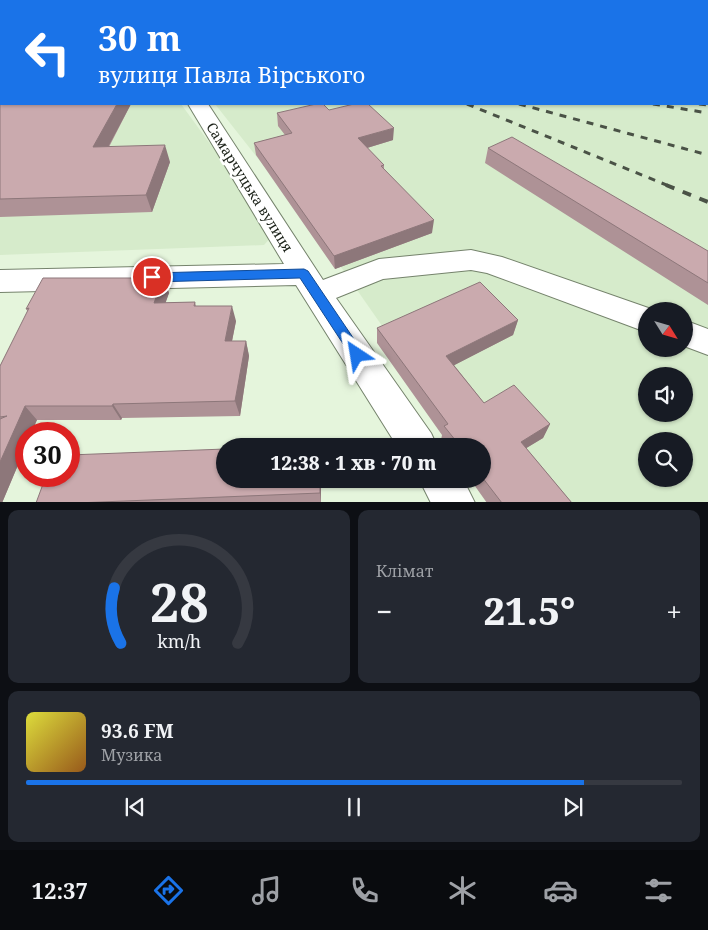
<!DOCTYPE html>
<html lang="uk">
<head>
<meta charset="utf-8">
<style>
	:root { --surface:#171b24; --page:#242831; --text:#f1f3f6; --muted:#9ea1a6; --line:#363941; --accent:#1a73e8 }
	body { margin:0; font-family:"Noto Serif",serif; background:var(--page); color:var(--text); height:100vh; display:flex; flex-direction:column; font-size:19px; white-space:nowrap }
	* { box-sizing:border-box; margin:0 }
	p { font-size:16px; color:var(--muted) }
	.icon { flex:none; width:28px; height:28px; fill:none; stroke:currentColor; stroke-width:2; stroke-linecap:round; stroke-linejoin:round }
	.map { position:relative; height:502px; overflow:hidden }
	.drawer { display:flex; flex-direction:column; gap:8px; padding:8px; background:#0d0f14; flex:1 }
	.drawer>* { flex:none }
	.banner { position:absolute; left:0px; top:0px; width:709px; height:105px; box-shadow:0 1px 4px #0004; background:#1a73e8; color:#fff; overflow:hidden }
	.needle { width:32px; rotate:127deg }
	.fabs { position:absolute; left:638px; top:302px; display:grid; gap:10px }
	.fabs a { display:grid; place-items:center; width:55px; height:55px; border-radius:50%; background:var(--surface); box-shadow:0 1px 4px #0004; font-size:25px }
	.speed { position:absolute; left:15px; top:422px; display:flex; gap:10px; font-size:25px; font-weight:700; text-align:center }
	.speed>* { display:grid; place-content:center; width:65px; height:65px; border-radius:50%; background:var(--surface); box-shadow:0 1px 4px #0004; line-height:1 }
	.speed .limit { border:8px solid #d22; background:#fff; color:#111 }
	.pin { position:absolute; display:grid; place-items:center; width:42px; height:42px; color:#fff; margin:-21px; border:2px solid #fff; border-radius:50%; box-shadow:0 1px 5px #0007 }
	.me { position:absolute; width:55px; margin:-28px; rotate:327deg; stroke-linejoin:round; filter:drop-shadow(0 0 4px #0008) }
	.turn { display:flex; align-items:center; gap:18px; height:105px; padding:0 15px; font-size:22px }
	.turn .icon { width:65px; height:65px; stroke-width:2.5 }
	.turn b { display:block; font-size:35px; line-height:42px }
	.big { font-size:38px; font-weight:800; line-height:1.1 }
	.drawer .card { flex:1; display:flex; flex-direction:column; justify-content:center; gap:8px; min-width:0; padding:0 18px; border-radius:10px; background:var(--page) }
	.drawer .dial { align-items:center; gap:0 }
	.dial svg { height:130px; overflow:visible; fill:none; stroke:var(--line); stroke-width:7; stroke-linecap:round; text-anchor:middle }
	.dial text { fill:var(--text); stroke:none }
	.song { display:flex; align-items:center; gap:15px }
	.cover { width:60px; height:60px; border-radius:8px; background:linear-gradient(135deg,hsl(60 70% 55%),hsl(30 70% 35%)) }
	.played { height:5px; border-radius:2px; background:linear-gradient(90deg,var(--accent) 85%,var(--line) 85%) }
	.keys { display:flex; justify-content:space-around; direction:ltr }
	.heat { display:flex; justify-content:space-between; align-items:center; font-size:28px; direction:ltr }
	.drawer .tiles { flex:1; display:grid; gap:8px; grid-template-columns:1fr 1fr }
	.card:last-child { grid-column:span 2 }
	.trip { position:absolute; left:216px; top:438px; width:275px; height:50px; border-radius:25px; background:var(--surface); box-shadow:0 1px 4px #0004; font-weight:800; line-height:50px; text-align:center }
	.tab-bar { display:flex; height:80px; justify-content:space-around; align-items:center; background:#090b0e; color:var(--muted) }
	.tab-bar .icon { width:35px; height:35px }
	.tab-bar .current { color:var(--accent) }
	.tab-bar b { font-size:22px; color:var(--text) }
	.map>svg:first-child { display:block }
	.built { fill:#d6ebcb; fill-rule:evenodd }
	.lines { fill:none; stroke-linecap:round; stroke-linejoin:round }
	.minor-casing { stroke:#75836c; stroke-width:2 }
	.minor { fill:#fff; fill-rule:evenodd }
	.rail-far2 { stroke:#4a5246; stroke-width:2; stroke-dasharray:5 5; stroke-linecap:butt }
	.rail-far1 { stroke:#4a5246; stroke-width:3; stroke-dasharray:7 7; stroke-linecap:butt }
	.rail { stroke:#4a5246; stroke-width:4; stroke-dasharray:9 9; stroke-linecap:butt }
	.wall { fill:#ae9296 }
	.shaded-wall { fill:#8d777a }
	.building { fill:#caaaae; stroke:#8d777a }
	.route { fill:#1a73e8; stroke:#114b97 }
	.labels { text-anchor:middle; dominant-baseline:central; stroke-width:5; stroke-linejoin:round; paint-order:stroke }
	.street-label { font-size:14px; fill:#1d231a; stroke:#fff }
</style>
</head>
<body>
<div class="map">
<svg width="708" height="503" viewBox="0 0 708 503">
	<rect width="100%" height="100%" fill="#e5f5dc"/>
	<path class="built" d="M0,0L129,1H1V104H181L275,233L264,245L0,255Z
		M396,0H708V502H506L482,446H466L320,237L215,104H708V1H394ZM646,311H684V349H646ZM646,376H684V414H646ZM646,441H684V479H646Z"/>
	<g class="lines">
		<g class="minor-casing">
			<path id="minor" d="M188,104H208L323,280L379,259L471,250L502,257L657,311H646V332L487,273L471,270L383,279L336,298L431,433L437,446H397L296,285L0,292V270L284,264Z
				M684,320L708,329V355L684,346Z
				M419,479H463L475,503H431Z"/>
		</g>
		<use href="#minor" class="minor"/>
		<path class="rail-far2" d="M182,0L188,1
			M256,0L269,1
			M407,0L424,1
			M483,0L501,1
			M691,0L705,1"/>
		<path class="rail-far1" d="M467,104L669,186
			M519,104L708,155
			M653,104L708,113
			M699,104L708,105"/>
		<path class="rail" d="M666,185L708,202"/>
	</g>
	<path class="wall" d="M0,74L131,104L109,147L170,162L152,212L0,217Z
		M329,110L393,140L367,148L384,165V169L432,233L335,269L256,155L254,143L285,135L278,126L277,113Z
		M488,148L708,251V305L485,163Z
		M163,278L169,293L165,303L195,302L196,306L236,321L232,341H246L249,356L240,416L122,418L121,420H37L26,434V446L2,503H0V366L28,312L26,309Z
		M518,320L513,335L454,365L484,403L550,424L543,438L526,448L572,503H487L470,479H482V446H446L441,440L442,435L377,343V328Z
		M321,479V503H36Z"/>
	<path class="shaded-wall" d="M1,34V55L0,56V35Z
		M117,104H131L99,164L93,147Z
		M394,128L393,140L357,151L358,138Z
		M165,145L170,162L152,212L146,195Z
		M434,220L432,233L335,269L334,256Z
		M163,278L169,293L160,319L154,303Z
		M232,306L236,321L229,356L225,341Z
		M518,320L513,335L443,371L446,356Z
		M246,341L249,356L240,416L235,401Z
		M113,404L122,418L121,420L112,406Z
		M25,406L37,420L31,434H26V446L2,503H0V462Z
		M550,424L543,438L515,455L521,442Z
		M320,479H321V503L320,493Z"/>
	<path class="building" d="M111,0H117L121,1H108Z
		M134,0H152L156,1H131Z
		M0,25H1V34L0,35Z
		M0,74H1V104H117L93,147L165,145L146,195L0,199Z
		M316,104H323L329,110L354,104H368L394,128L358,138L384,165L381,166L434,220L334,256L254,143L292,133L277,113Z
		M512,137L708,251V283L488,148Z
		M43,278H163L154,303L195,302L194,306H232L225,341H246L235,401L113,404L112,406H25L0,462V419L7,416L0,417V366L29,308L26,309Z
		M480,282L518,320L446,356L484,403L514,385L550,424L521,442L572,503H502L482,477V446H460L444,426L448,424L377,328Z
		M225,449V479H320V493L76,503H36L46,476H69V455Z"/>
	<path class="route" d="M304,269L308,271L362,351L364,355L362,359L357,361L353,359L300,278L152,282L146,277L152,273Z"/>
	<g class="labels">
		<g class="street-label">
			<text transform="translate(250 187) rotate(58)">Самарчуцька вулиця</text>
		</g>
	</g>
</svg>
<div class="fabs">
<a><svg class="needle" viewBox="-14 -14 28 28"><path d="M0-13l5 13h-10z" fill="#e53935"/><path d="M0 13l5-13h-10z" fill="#9ea1a6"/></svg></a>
<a><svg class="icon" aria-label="sound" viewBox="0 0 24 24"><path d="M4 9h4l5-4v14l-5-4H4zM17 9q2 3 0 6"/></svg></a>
<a><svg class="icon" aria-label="search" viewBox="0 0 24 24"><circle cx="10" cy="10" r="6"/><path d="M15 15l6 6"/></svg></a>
</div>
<div class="speed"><div class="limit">30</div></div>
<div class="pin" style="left:152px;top:277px;background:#d93025"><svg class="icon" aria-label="arrive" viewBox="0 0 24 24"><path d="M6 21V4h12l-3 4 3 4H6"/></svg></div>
<svg class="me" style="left:357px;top:355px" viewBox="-20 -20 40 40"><path d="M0-17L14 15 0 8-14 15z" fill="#1a73e8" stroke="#fff" stroke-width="4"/></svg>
<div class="trip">12:38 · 1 хв · 70 m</div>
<div class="banner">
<div class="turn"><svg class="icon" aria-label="left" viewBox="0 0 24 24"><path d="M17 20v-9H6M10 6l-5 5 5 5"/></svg><div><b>30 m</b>вулиця Павла Вірського</div></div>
</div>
</div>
<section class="drawer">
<div class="tiles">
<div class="card dial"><svg viewBox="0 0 100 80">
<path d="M14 69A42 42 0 1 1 86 69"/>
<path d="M14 69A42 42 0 0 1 10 35" stroke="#1a73e8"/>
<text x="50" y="56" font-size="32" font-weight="700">28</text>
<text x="50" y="72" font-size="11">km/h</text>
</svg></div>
<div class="card"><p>Клімат</p>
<div class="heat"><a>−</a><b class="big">21.5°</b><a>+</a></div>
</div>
<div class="card">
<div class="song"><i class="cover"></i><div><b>93.6 FM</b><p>Музика</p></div></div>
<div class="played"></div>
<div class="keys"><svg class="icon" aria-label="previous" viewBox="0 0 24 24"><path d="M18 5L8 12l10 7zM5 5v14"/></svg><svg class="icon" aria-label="pause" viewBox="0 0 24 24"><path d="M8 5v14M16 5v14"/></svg><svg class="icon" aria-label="next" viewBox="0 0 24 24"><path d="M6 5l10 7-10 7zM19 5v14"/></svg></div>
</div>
</div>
</section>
<nav class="tab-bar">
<b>12:37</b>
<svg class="icon current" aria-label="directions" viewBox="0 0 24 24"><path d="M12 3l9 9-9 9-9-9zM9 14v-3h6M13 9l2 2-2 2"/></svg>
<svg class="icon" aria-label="music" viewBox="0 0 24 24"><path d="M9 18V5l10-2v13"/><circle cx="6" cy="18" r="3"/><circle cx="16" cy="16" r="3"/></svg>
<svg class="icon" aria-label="phone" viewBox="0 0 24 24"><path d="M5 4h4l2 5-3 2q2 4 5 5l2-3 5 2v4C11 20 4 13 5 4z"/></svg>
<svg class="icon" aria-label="climate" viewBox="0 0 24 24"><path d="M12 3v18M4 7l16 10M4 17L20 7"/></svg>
<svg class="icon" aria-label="car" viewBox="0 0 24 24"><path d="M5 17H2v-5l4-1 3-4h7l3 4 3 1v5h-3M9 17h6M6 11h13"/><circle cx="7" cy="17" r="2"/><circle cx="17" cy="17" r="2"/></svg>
<svg class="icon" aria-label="filters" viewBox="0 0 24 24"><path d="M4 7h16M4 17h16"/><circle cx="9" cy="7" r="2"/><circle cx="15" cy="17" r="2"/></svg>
</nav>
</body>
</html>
